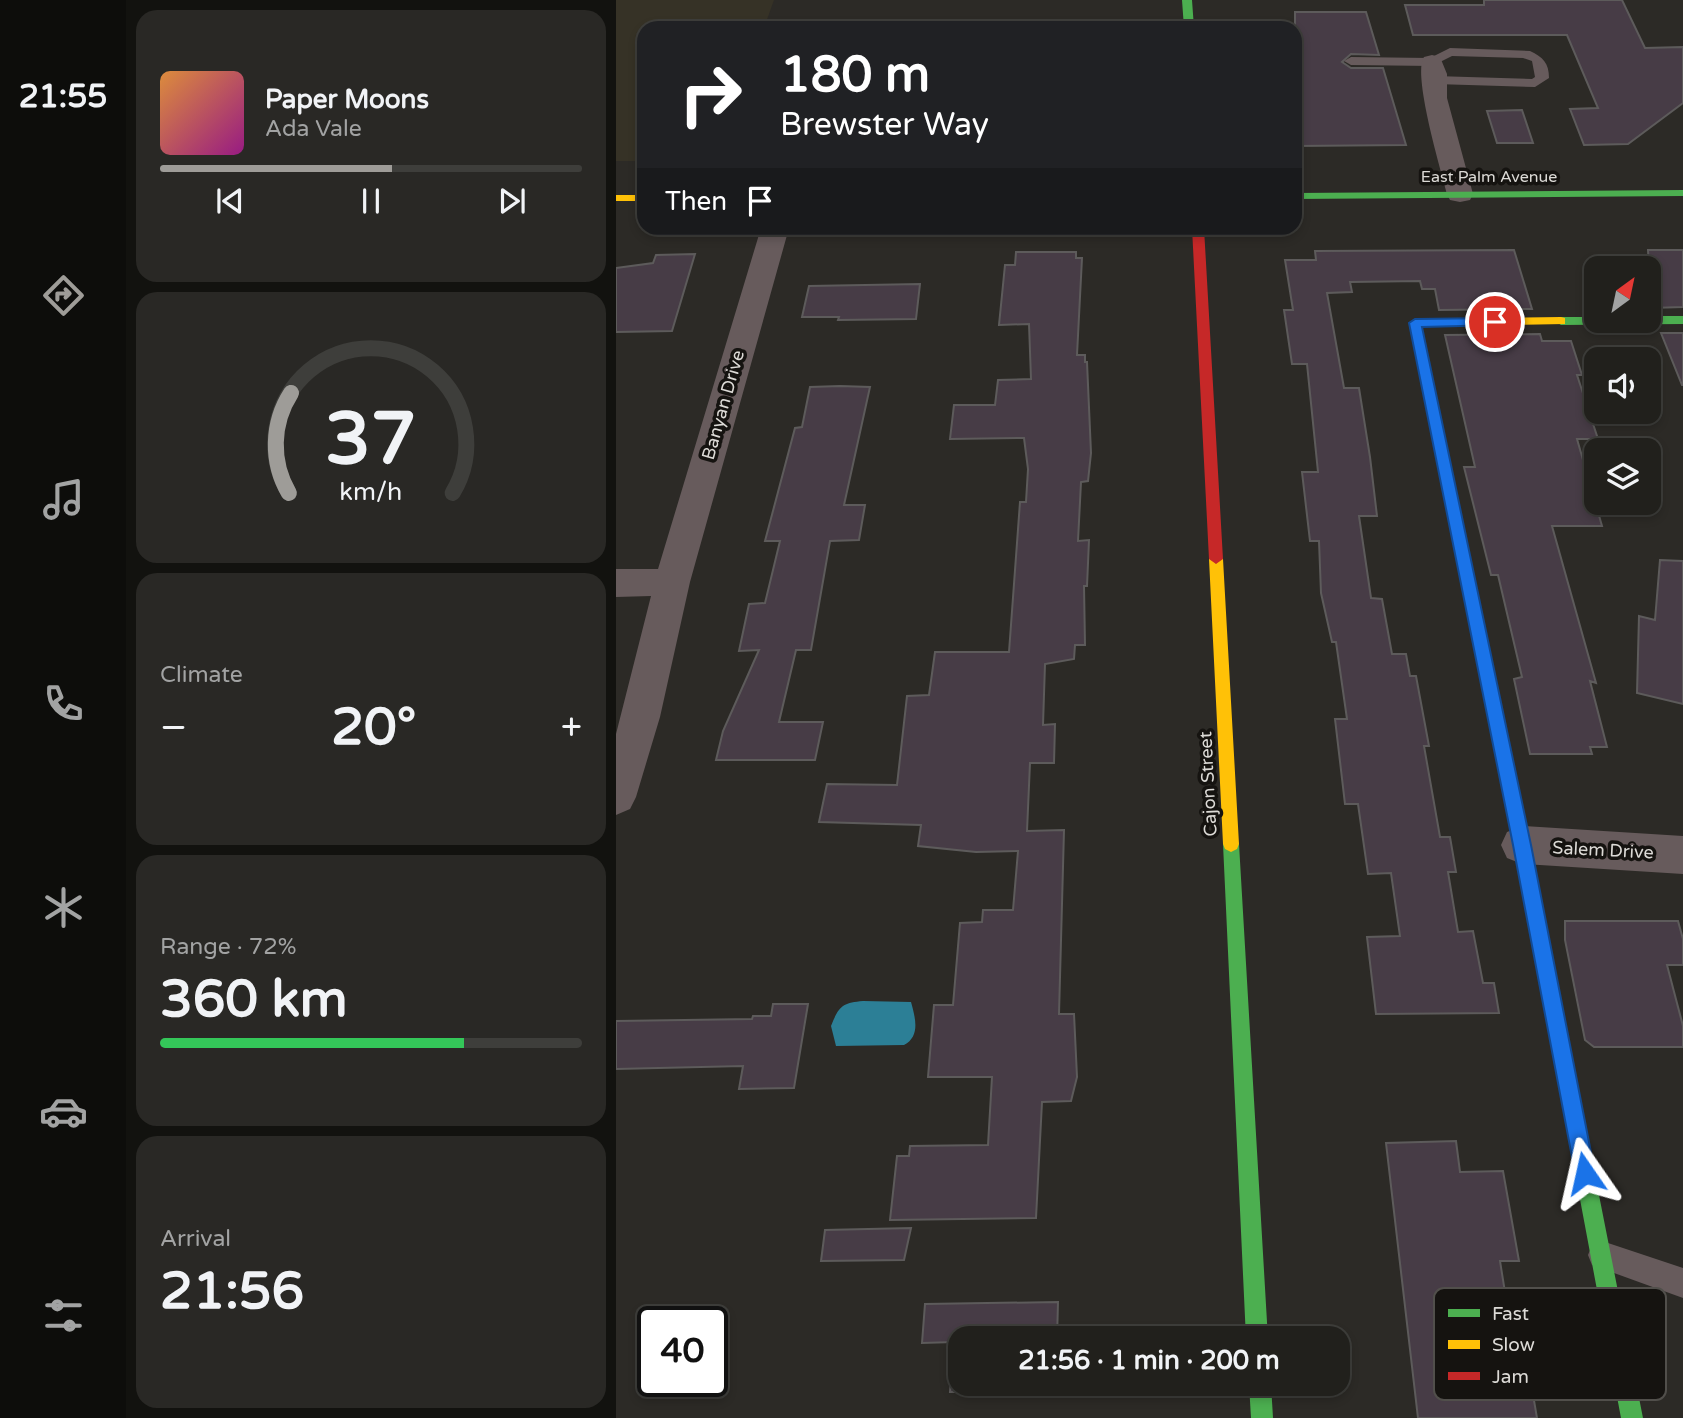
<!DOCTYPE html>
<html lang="en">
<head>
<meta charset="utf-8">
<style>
	:root { --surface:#21201c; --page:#292825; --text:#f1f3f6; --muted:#a2a3a3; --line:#3e3e3b; --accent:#9e9c98 }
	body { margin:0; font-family:"Varela Round",sans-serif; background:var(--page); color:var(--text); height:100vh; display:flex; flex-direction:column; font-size:26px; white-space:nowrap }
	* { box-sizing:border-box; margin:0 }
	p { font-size:23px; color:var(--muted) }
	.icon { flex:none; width:38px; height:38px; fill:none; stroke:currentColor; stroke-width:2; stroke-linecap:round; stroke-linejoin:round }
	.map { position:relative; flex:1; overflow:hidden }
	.details { display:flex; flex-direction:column; gap:10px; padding:10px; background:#12120f; width:490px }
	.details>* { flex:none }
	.top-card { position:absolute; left:21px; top:21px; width:665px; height:214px; border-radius:21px; box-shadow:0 4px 10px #0003,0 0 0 2px var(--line); background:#202124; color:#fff; overflow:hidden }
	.needle { width:46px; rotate:33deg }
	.controls { position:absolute; left:968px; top:256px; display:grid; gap:14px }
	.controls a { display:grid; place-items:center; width:77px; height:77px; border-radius:14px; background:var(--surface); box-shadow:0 4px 10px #0003,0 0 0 2px var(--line); font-size:35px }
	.speed { position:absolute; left:21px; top:1306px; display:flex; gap:14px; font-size:35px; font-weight:700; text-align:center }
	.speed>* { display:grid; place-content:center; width:91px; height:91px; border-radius:50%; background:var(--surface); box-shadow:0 4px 10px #0003,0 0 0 2px var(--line); line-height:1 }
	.speed .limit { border:4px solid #111; border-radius:10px; background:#fff; color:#111 }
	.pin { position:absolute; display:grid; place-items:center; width:60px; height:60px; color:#fff; margin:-30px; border:4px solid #fff; border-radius:50%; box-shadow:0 2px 7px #0007 }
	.me { position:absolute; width:77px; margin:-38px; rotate:349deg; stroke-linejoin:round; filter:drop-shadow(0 0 5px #0008) }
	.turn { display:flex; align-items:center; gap:24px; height:147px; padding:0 28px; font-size:32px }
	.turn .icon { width:91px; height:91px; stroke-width:2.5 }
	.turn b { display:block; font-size:49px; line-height:60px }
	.then { display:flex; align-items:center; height:66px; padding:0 28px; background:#0003; gap:14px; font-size:26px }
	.big { font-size:52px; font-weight:700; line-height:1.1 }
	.details .tile { flex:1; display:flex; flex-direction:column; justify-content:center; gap:10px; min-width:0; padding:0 24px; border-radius:21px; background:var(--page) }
	.details .dial { align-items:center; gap:0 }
	.dial svg { height:182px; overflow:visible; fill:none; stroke:var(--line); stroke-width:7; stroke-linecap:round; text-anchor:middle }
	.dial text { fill:var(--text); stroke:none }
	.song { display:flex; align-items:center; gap:21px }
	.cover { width:84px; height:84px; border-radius:10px; background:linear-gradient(135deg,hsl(30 70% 55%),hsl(310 70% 35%)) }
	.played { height:7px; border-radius:4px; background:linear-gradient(90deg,var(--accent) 55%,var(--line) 55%) }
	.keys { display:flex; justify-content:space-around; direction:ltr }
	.heat { display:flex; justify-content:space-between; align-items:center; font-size:38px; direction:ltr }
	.charge { height:10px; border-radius:5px; background:linear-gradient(90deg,#34c759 72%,var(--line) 0) }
	.trip { position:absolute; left:332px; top:1326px; width:402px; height:70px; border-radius:21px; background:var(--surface); box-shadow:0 4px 10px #0003,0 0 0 2px var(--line); font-weight:700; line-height:70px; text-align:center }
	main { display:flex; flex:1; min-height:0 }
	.menu { display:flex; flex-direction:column; width:126px; justify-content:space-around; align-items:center; background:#0d0d0b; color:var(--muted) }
	.menu .icon { width:49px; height:49px }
	.menu .selected { color:var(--accent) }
	.menu b { font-size:32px; color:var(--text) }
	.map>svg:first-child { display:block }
	.built { fill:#363226 }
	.water { fill:#2c7f96 }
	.building { fill:#473c46; stroke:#5d5b5b; stroke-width:2 }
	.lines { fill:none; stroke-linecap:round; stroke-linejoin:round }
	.lane { fill:#675b5c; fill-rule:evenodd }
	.street { fill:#675b5c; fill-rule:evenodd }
	.fast { fill:#4caf50; fill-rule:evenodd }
	.slow { fill:#ffc107; fill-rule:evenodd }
	.jam { fill:#c62828; fill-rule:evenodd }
	.route { fill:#1a73e8; stroke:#114b97; stroke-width:2 }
	.labels { text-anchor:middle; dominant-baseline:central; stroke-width:7; stroke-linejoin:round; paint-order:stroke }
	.far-street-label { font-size:16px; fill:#dcdad6; stroke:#151310 }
	.street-label { font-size:18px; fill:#dcdad6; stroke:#151310 }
	.key { fill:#151310; stroke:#514f4b; stroke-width:2 }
	.key-label { font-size:19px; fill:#dcdad6 }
</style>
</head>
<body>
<main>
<nav class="menu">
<b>21:55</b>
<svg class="icon selected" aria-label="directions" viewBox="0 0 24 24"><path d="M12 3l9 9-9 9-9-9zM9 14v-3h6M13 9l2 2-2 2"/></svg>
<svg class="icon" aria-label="music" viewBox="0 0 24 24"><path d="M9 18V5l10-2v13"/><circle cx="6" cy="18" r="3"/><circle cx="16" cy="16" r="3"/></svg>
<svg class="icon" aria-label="phone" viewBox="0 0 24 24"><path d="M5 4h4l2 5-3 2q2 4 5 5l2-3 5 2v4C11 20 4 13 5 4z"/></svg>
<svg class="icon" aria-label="climate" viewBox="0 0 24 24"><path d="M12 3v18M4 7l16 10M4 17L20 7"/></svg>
<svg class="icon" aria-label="car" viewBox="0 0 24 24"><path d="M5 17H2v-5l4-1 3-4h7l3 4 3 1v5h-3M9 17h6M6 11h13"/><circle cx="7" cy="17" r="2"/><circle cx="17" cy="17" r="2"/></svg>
<svg class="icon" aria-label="filters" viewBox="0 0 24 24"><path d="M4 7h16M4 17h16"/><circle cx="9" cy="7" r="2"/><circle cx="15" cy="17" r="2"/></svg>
</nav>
<section class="details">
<div class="tile">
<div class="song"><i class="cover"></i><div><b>Paper Moons</b><p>Ada Vale</p></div></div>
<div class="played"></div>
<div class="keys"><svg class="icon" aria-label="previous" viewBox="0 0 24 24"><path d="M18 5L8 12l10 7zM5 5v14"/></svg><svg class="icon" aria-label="pause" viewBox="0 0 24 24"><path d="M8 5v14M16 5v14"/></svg><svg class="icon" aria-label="next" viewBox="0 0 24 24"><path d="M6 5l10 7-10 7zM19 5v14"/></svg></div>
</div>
<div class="tile dial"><svg viewBox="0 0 100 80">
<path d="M14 69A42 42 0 1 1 86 69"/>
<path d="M14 69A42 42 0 0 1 15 25" stroke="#9e9c98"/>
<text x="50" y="56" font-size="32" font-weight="700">37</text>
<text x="50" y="72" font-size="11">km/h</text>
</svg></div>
<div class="tile"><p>Climate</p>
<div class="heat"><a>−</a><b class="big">20°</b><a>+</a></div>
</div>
<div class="tile"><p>Range · 72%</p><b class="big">360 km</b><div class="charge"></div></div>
<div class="tile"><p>Arrival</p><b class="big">21:56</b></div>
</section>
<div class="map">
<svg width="1067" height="1418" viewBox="0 0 1067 1418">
	<rect width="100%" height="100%" fill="#2c2a26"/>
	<path class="built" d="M0,0H158L148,28H28V161H0Z"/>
	<path class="water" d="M247,1001L295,1002C299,1017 305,1036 288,1045L220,1046L215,1026C223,1006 226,1003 247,1001Z"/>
	<path class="building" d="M868,0H1006L1029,48L1067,47V103L1012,144L968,145L954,109L982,108L951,35H797L789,5H868Z
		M679,12H750L763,55L735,54L726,62L735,68H767L790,145L679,146Z
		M906,110L917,143H881L871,111Z
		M898,250L916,309L823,310L819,289H806L804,281L734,282L736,292L711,293L728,388H743L754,457L761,516H743L755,598L766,599L776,654H790L794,676H800L813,746H808L824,837H834L840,872H832L842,932L857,931L867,983H878L883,1013L760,1014L751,937L784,936L775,873L752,874L742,804H729L719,719H731L720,642H716L705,593L703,541H694L686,472H702L691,364H676L668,310H677L669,260H700L699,251Z
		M1032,250H1067V307L1035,308Z
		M400,252H460V258H466L461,355H469V362H471L475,453L472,481L465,482L462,541L473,540L471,586H468L469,645H459L458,659L429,664L427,725L439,724L438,763H414L411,831L448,830L443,1014H458L461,1077L455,1101L426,1102L420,1218L274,1220L281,1156H293L294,1146L372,1145L376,1077H312L318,1005H337L344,923L366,922L367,910H397L402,851L360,852L302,846L305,825L203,822L211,784L281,785L291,696L313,695L319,652H393L404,502H410L412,469L408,438L334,439L338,405H379L382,380L415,379L413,324L383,325L389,265H399Z
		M79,254L56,331L0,332V268L37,263L40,255Z
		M304,284L300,319L222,320L223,317H186L193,286Z
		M1045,333H1067V385H1066Z
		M924,334L926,341H955L966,375H961L982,439H961L986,526H936L980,683L974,681L991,747H974L976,754H914L898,679L906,677L882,575H875L848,467H859L829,335Z
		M224,386L254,387L228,505H249L243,540L214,541L195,650H180L163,722H207L199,760H100L107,731L143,650L123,651L133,604L149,603L164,541H149L179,428L186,427L194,387Z
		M1044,560L1067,561V704L1021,693L1023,616L1039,620Z
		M949,921H1062L1067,939V965H1051L1067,1026V1047H978L969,1040L949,940Z
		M157,1004H192L178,1088L123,1089L127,1066L0,1069V1021L136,1019L137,1016H155Z
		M840,1141L844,1172L887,1171L903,1261H884L895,1330H906L921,1418H802L770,1143Z
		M295,1228L288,1260L205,1261L209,1230Z
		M442,1302L441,1339H345V1384H422V1391L334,1392L338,1342L306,1343L309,1304Z"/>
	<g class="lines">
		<path class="lane" d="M834,48L914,51C927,57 933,63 933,78L919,87L819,84L812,80L819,76L916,79L919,77L916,61L907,58L836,56L816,66L735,65L728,61L735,57L814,58Z
			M986,1241L1067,1268V1298L976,1265L972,1255L976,1245Z"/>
		<path class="street" d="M816,55L824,57L831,74V98L857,194L854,200L844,202L834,200L831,194C825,170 796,74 808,57Z
			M145,228H173L74,582L44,717L20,797L14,809L0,815V734L35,596L0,597V569H42Z
			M906,826L1067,836V874L906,864L891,858L885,845L891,832Z"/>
		<path class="fast" d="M566,0H576L578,28H568Z
			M1067,190V196L679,199V193Z
			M1032,316H1067V324L945,325L939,321L945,317H980V320H1032Z
			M900,808L906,810L908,815L1027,1418H1005L892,815L894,810Z
			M615,836L621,839L623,844L652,1339H630L607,844L609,839Z
			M633,1384H655L657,1418H635Z"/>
		<path class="slow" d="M0,195H28V201H0Z
			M945,317L949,318V324L806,327L844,510L837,515L832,514L793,323L799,319Z
			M600,554L607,559L623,844L621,849L615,852L609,849L607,844L593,559Z"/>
		<path class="jam" d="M576,228H588L607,559L600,564L593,559Z
			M837,505L844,510L908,815L906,820L900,822L894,820L892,815L830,510Z"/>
	</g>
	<path class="route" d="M879,318L884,320V325L806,327L915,845L979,1173L976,1180L969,1183L962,1180L959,1173L897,845L793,323L799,319Z"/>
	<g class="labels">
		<g class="far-street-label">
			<text x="873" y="177">East Palm Avenue</text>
		</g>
		<g class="street-label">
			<text transform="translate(107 405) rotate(-74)">Banyan Drive</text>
			<text transform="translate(592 784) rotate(-93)">Cajon Street</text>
			<text transform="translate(987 850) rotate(3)">Salem Drive</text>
		</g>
	</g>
	<rect x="818" y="1288" width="232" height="112" rx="10" class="key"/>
	<rect x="832" y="1309" width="32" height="8" fill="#4caf50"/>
	<rect x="832" y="1340" width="32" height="9" fill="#ffc107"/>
	<rect x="832" y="1372" width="32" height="8" fill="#c62828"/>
	<g class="key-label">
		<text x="876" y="1320">Fast</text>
		<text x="876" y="1351">Slow</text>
		<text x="876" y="1383">Jam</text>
	</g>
</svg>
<div class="controls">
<a><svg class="needle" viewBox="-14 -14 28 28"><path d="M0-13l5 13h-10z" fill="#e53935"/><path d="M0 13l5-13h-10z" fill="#a2a3a3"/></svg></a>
<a><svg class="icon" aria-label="sound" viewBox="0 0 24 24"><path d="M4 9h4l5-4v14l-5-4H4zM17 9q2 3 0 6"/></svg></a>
<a><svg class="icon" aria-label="layers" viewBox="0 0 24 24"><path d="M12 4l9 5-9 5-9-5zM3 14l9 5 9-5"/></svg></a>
</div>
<div class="speed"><div class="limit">40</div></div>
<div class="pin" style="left:879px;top:322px;background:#d93025"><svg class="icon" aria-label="arrive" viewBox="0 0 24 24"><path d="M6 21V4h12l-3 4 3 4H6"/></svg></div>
<svg class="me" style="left:969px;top:1173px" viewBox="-20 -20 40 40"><path d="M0-17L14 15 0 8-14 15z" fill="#1a73e8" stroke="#fff" stroke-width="4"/></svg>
<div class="trip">21:56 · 1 min · 200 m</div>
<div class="top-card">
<div class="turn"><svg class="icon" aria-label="right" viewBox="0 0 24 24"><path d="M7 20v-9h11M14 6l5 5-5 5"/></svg><div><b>180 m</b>Brewster Way</div></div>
<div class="then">Then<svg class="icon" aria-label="arrive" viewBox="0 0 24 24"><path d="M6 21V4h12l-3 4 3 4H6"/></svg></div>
</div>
</div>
</main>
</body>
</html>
